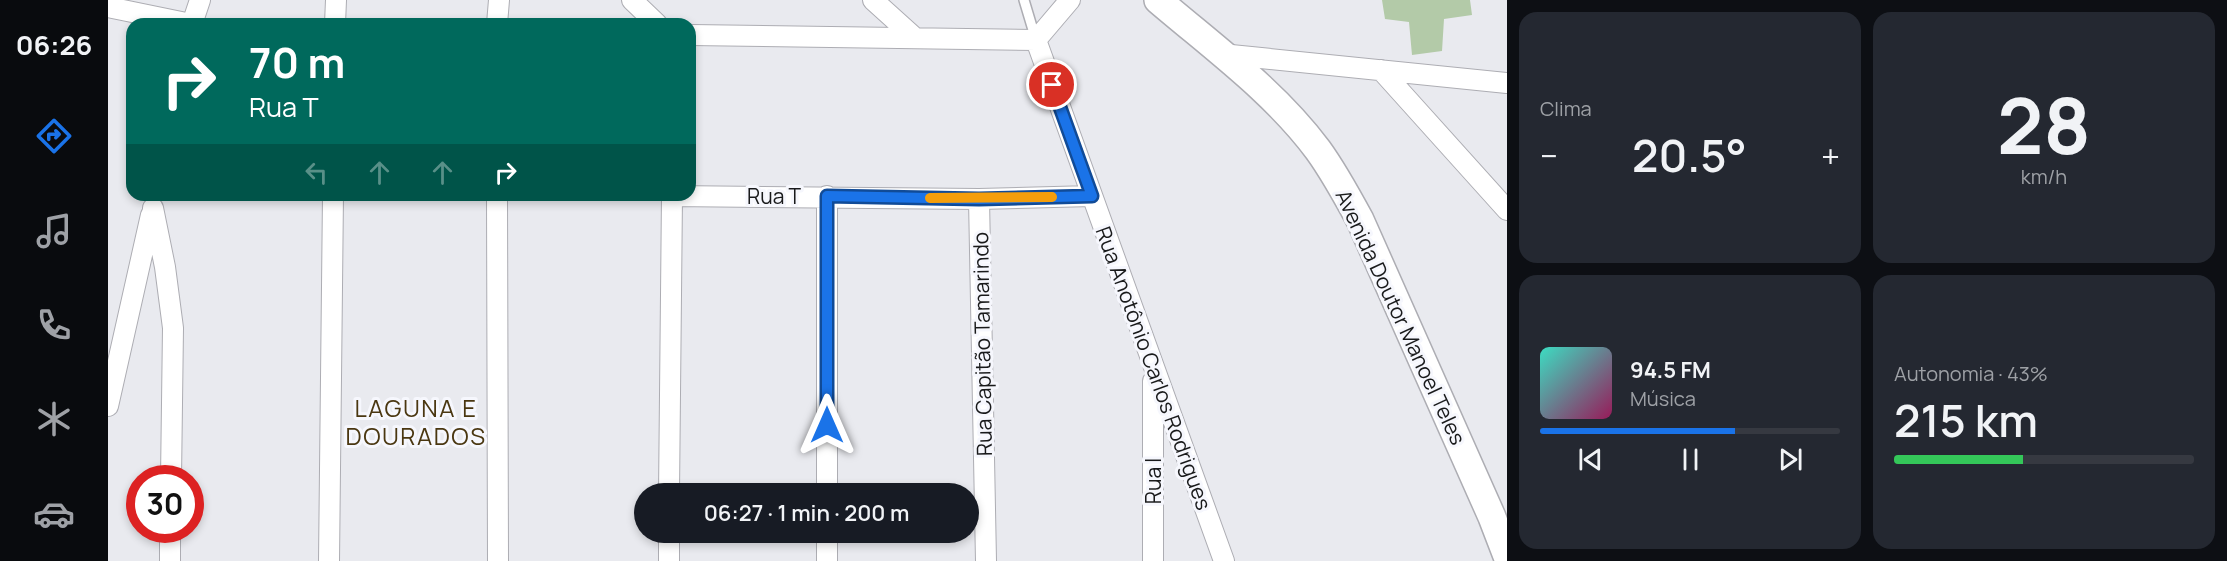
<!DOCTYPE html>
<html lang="pt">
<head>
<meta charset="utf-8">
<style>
	:root { --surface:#171b24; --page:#242831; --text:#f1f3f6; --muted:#9ea1a6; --line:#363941; --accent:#1a73e8 }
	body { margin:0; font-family:Manrope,sans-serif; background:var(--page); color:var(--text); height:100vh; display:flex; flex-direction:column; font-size:22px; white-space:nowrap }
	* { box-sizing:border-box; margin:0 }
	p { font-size:20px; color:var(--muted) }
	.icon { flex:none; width:33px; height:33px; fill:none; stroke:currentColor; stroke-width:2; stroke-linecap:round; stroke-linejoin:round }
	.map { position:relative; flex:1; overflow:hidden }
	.details { display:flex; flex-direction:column; gap:12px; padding:12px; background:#0d0f14; width:720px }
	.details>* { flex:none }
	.top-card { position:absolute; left:18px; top:18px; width:570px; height:183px; border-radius:18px; box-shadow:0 3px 9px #0003; background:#00695c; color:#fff; overflow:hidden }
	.speed { position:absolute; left:18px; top:465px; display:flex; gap:12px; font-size:30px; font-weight:700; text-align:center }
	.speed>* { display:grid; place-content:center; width:78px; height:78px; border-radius:50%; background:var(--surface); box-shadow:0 3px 9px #0003; line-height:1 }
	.speed .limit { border:9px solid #d22; background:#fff; color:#111 }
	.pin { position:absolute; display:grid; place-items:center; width:51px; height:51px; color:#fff; margin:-26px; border:3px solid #fff; border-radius:50%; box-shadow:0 2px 6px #0007 }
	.me { position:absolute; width:66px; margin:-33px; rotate:0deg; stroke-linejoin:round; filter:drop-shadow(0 0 4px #0008) }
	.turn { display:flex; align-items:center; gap:21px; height:126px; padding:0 24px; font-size:27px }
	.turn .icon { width:78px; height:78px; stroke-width:2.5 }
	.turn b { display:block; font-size:42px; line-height:51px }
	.lanes { display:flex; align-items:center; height:57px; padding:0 24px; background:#0003; justify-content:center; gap:30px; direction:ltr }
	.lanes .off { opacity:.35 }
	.big { font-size:45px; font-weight:600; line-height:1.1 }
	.details .tile { flex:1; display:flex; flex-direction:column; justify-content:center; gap:9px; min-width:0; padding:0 21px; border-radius:18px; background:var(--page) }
	.details .dial { align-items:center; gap:0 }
	.dial b { font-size:78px; line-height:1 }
	.song { display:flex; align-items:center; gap:18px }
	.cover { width:72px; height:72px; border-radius:9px; background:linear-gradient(135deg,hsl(170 70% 55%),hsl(330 70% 35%)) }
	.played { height:6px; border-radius:3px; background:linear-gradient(90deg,var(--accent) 65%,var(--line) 65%) }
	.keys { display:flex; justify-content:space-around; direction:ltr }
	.heat { display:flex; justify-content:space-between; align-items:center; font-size:33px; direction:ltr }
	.charge { height:9px; border-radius:4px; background:linear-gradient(90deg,#34c759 43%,var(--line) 0) }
	.details .tiles { flex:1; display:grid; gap:12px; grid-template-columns:repeat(2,1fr) }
	.trip { position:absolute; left:526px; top:483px; width:345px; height:60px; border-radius:30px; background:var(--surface); box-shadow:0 3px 9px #0003; font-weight:600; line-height:60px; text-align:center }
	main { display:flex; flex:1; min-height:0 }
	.tab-bar { display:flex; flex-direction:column; width:108px; justify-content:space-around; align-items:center; background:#090b0e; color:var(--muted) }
	.tab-bar .icon { width:42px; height:42px }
	.tab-bar .current { color:var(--accent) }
	.tab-bar b { font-size:27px; color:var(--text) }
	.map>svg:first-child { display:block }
	.green { fill:#b3caa8 }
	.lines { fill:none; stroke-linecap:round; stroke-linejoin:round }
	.lane-casing { stroke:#adadb3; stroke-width:12 }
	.street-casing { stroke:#adadb3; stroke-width:22 }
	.secondary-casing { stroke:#adadb3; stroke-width:30 }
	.lane { stroke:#fff; stroke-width:9 }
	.street { stroke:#fff; stroke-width:20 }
	.secondary { stroke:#fff; stroke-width:27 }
	.route-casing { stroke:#114b97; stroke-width:15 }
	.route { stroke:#1a73e8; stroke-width:10 }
	.slow { stroke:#f59e0b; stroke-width:10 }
	.labels { text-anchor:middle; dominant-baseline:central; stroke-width:6; stroke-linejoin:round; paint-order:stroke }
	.street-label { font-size:21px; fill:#191a1b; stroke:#f6f7fd }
	.quarter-label { font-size:24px; letter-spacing:1.5px; fill:#4a3711; stroke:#f6f7fd }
</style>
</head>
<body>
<main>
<nav class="tab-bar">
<b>06:26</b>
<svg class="icon current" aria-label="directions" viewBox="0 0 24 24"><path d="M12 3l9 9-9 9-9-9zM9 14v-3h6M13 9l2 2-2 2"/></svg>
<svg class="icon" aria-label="music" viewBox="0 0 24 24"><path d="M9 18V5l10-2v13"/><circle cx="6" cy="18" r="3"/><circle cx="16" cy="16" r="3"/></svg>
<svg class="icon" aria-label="phone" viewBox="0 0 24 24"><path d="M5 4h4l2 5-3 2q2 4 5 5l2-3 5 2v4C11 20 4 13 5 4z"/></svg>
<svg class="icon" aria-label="climate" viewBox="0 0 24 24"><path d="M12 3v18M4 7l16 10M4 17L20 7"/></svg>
<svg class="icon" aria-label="car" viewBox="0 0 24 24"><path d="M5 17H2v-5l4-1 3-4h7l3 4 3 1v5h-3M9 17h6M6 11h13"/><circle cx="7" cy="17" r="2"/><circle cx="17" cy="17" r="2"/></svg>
</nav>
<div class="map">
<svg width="1399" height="561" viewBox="0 0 1399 561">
	<rect width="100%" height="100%" fill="#e9eaef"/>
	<path class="green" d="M1274,0H1362L1364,15L1336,19L1334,51L1304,55L1301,22L1277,19Z"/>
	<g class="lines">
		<g class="lane-casing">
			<path id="lane" d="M916,0L928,40"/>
		</g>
		<g class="street-casing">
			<path id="street" d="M524,0L549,24
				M765,0L807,38
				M0,7L83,24
				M84,24L92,0
				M227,24L228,0
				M389,24L391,0
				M582,35L928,40
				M928,40L1116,561
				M928,40L962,0
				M1113,54L1399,83
				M1273,70L1399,210
				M389,195L390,561
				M564,196L871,199L984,196
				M719,196V494
				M871,199L878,561
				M45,208L57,267L65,328L63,478
				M1045,381V561
				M0,406L43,215
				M561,494L564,195
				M719,532V561
				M62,561V530
				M221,561L225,195
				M561,561V532"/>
		</g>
		<g class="secondary-casing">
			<path id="secondary" d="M1050,0C1105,47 1167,92 1210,150C1226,172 1239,196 1252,220L1384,517L1399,556"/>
		</g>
		<use href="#lane" class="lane"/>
		<use href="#street" class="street"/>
		<use href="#secondary" class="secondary"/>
	</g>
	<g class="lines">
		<g class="route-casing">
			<path id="route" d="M719,425V196L871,199L984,196L944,85"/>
		</g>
		<use href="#route" class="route"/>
		<path class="slow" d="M822,198L944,197"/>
	</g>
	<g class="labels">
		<g class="street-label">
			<text x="666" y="196">Rua T</text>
			<text transform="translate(1293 317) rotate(65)">Avenida Doutor Manoel Teles</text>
			<text transform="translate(874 344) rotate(-91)">Rua Capitão Tamarindo</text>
			<text transform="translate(1046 368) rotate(70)">Rua Anotônio Carlos Rodrigues</text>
			<text transform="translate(1045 481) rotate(-90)">Rua I</text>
		</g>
		<g class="quarter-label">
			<text x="308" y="407">LAGUNA E<tspan x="308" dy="28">DOURADOS</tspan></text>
		</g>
	</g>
</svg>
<div class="speed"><div class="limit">30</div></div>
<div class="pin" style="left:944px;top:85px;background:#d93025"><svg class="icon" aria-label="arrive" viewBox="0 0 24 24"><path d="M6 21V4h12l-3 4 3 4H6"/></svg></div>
<svg class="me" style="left:719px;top:425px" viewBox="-20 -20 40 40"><path d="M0-17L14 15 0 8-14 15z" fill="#1a73e8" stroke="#fff" stroke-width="4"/></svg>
<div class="trip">06:27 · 1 min · 200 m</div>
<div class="top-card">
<div class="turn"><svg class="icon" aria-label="right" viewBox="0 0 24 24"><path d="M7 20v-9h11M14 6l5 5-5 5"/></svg><div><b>70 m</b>Rua T</div></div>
<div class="lanes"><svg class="icon off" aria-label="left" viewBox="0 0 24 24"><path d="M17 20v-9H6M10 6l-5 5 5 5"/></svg><svg class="icon off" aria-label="ahead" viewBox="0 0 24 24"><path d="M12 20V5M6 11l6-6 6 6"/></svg><svg class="icon off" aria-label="ahead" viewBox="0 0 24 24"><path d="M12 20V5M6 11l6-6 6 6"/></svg><svg class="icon" aria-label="right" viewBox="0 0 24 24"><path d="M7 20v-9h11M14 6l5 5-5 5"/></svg></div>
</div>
</div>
<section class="details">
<div class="tiles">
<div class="tile"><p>Clima</p>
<div class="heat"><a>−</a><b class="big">20.5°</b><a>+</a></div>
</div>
<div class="tile dial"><b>28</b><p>km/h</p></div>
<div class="tile">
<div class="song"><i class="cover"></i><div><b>94.5 FM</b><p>Música</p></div></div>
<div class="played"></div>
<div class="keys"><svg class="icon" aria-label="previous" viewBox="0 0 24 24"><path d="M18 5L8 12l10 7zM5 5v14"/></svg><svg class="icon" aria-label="pause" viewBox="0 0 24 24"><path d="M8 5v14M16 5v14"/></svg><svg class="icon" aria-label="next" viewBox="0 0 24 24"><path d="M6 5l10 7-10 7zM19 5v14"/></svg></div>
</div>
<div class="tile"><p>Autonomia · 43%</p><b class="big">215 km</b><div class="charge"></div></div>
</div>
</section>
</main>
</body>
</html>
